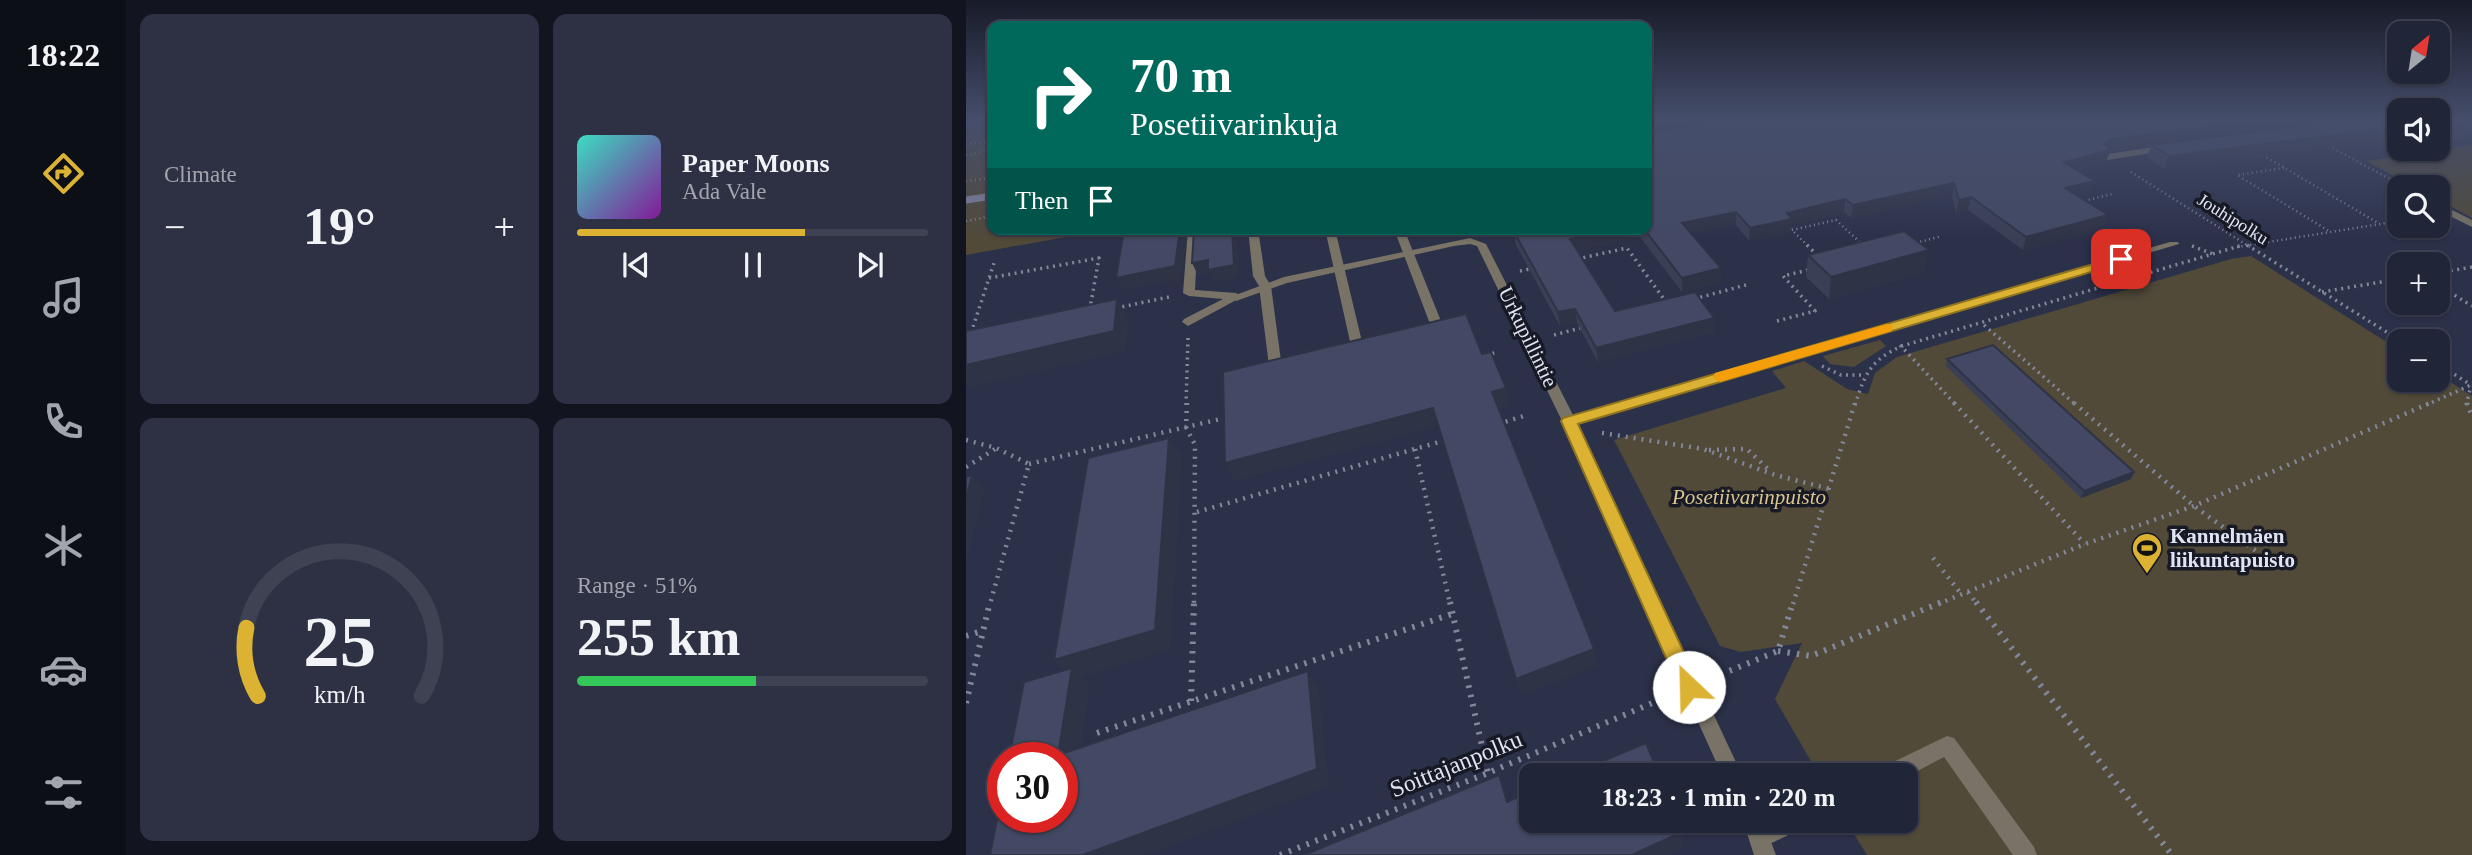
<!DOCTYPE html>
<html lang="en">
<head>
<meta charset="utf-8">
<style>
	:root { --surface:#212538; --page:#2d3143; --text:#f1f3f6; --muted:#a2a5ae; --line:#3e4253; --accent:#dcb233 }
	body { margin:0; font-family:"Times New Roman",serif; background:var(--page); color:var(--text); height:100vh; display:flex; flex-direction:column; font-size:26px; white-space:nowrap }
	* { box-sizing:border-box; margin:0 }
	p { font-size:23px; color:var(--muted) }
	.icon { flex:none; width:38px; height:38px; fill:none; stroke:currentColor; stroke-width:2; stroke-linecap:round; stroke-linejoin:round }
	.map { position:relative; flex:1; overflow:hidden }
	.details { display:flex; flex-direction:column; gap:14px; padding:14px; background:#12141f; width:840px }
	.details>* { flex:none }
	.guide { position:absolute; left:21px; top:21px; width:665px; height:214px; border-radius:14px; box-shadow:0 2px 5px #0004,0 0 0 2px var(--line); background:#00695c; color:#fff; overflow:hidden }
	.needle { width:46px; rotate:30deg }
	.fabs { position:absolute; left:1421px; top:21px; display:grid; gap:14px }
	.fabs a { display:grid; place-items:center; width:63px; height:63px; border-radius:14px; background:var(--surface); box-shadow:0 2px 5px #0004,0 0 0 2px var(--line); font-size:35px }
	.speed { position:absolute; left:21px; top:742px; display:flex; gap:14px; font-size:35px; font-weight:700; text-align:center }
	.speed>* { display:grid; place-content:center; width:91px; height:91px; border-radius:50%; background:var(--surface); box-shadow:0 2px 5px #0004,0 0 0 2px var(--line); line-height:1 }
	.speed .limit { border:10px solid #d22; background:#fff; color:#111 }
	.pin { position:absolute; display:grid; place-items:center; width:60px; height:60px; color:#fff; margin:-30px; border-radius:14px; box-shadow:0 4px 10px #0006 }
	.me { position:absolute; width:77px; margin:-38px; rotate:336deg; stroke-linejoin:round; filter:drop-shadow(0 0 5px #0008) }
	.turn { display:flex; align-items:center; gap:24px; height:147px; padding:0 28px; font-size:32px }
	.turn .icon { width:91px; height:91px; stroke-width:2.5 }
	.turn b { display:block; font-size:49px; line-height:60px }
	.then { display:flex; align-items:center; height:66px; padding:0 28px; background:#0003; gap:14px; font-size:26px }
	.big { font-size:52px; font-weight:600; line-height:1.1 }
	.details .card { flex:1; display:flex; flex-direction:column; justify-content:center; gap:10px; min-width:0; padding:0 24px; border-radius:14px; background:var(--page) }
	.details .dial { align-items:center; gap:0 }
	.dial svg { height:182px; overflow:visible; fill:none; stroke:var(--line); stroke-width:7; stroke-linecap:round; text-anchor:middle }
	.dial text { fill:var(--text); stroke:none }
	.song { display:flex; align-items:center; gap:21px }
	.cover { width:84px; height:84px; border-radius:10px; background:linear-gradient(135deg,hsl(170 70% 55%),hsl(290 70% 35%)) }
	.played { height:7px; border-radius:4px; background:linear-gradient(90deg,var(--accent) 65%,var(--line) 65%) }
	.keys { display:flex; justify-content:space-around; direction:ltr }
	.heat { display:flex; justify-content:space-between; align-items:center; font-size:38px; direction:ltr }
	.charge { height:10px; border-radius:5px; background:linear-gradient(90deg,#34c759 51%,var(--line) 0) }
	.details .tiles { flex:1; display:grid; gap:14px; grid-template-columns:repeat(2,1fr) }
	.trip { position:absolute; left:553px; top:763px; width:399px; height:70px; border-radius:14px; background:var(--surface); box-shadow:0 2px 5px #0004,0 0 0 2px var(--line); font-weight:600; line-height:70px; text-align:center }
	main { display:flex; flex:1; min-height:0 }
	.tabs { display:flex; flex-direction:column; width:126px; justify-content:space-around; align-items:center; background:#0d0f16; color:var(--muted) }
	.tabs .icon { width:49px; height:49px }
	.tabs .on { color:var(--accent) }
	.tabs b { font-size:32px; color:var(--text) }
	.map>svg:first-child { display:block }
	.green { fill:#514a39 }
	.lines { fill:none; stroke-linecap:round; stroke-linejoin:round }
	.stream { stroke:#8489a1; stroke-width:7 }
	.path-far3 { stroke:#83879c; stroke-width:2.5; stroke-dasharray:1 3.5; stroke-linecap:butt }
	.path-far2 { stroke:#83879c; stroke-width:3.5; stroke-dasharray:2 4.5; stroke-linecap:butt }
	.path-far1 { stroke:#83879c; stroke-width:4.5; stroke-dasharray:2 6; stroke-linecap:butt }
	.path { stroke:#83879c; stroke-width:6; stroke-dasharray:2.5 7; stroke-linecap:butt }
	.lane { fill:#787366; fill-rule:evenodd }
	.street { fill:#787366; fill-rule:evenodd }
	.wall { fill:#3a3f56 }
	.shaded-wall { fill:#2f3346 }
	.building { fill:#434964; stroke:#2f3346; stroke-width:2 }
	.route { fill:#dcb233; stroke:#8f7421; stroke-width:2 }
	.slow { fill:#f59e0b }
	.labels { text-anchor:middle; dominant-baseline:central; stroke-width:7; stroke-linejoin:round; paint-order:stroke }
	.far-street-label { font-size:18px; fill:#dfe3f4; stroke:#171a25 }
	.street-label { font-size:21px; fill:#dfe3f4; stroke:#171a25 }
	.park-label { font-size:21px; font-style:italic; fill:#dbc690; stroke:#171a25 }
	.poi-label { font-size:21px; font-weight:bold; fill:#dfe3f4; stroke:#171a25; text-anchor:start }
	.near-street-label { font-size:24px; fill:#dfe3f4; stroke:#171a25 }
</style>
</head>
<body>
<main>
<nav class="tabs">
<b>18:22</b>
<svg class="icon on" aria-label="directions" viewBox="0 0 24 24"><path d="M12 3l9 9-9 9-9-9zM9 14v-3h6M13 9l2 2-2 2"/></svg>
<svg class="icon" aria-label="music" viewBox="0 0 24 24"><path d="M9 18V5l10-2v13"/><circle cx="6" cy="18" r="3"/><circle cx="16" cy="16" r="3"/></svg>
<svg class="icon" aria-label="phone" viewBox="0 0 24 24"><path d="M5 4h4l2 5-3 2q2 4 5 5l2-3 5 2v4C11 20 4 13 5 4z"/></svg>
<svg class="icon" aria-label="climate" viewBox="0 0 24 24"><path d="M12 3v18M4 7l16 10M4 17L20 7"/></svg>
<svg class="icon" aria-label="car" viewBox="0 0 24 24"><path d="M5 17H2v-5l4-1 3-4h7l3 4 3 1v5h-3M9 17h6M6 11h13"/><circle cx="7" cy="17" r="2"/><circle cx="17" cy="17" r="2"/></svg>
<svg class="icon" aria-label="filters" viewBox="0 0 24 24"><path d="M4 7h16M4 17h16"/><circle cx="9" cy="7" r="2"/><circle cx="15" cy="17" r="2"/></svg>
</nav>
<section class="details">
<div class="tiles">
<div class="card"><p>Climate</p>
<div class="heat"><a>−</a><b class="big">19°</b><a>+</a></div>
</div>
<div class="card">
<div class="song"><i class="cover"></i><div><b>Paper Moons</b><p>Ada Vale</p></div></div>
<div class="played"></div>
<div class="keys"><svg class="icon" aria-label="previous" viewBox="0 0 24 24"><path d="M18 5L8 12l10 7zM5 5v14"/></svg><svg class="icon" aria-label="pause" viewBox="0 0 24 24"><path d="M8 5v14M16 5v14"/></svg><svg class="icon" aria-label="next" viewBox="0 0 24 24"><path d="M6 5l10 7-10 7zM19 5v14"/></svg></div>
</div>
<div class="card dial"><svg viewBox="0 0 100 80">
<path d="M14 69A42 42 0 1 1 86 69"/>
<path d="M14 69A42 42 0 0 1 9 39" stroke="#dcb233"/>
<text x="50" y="56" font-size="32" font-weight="700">25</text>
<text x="50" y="72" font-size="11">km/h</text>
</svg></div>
<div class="card"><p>Range · 51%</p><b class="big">255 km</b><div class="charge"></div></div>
</div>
</section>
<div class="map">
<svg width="1506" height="855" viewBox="0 0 1506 855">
	<rect width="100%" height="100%" fill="#2c314a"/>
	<path class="green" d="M0,121H26V229H144L0,255Z
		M1506,145V218L1472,199V187H1449L1400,161Z
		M1285,256L1433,350V380H1472V374L1506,396V855H901L880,821H940V775H853L809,699L836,643L775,652L754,646L648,440L820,388L806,371L838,361L881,389L902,394L909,373L931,357L1265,259Z
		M914,340L920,346L888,367L864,364L857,356Z"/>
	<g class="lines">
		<path class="stream" d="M0,200L26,196"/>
		<path class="path-far3" d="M0,122L12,121
			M681,127L689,135
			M0,144L26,142
			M1359,144L1439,187
			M1293,153L1412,223
			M0,155L26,150
			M1318,168L1271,175L1363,231
			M1165,172L1284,247
			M0,181L26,178
			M1114,202L1146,194
			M0,221L26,216
			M825,229L843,247
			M826,230L870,220L898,246
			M950,243L976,236
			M1271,247L1433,221"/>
		<path class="path-far2" d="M841,245L853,257
			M1281,245L1435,341
			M1226,246L1247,254
			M611,259L661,248L700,302
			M554,271L569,268
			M1472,273L1506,267
			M23,278L133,258L124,308
			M1472,285L1506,306
			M1356,292L1433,279
			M728,299L780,285
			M150,308L203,297
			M811,321L849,311L817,276L846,269
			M1018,325L1110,405
			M5,333L29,260
			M588,335L618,327
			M934,345L990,405
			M520,355L532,352
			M1472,364L1505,385
			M856,366L875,375H898
			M220,405L222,337
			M889,405C899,373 905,360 936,346L1277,245
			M1460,405L1505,385
			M1500,405L1505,386"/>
		<path class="path-far1" d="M221,403L220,427L229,445L228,604
			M988,403L1119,544
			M1108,403L1228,506L1297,556
			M1501,403L1506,417
			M532,424L558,416
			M636,433L737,449L809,475L864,489
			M0,440L30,448L63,464L24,604
			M449,449L484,604
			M743,450L781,449L805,472
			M63,464L263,417
			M0,467L29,449
			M231,512L480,440
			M967,558L996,595
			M1002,592L1011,604
			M827,604L889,403
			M972,604L1119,544L1228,506L1464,403"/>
		<path class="path" d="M484,602L522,773
			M1010,602L1206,855
			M0,636L16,631
			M812,651L845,656L976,602
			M746,678L812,651L827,602
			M225,701L228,602
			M0,703L24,602
			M131,733L486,614
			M314,855L522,773L705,695"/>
		<path class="lane" d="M1202,145L1205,146V150L1141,160L1136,157L1141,154Z
			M1486,210L1506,220V227L1482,215L1481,213Z
			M222,229H232L229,290L270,293L276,297L222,326L216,322L218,319L257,299L223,296L217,293Z
			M282,229H292L299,276L305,286L315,361L327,360L328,363L327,366L309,370L303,366L293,286L287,276Z
			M359,229H369L397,346L395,349L391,350L385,346Z
			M428,229H438L477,326L475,329L457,333L451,329L453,326L464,324Z
			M981,736L988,738L1068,847L1071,855H1047L978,757L940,777L912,775L915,768Z
			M807,821H841L837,828L795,848L787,845L784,837L787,829Z"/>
		<path class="street" d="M504,238L520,244L607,415L1204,242H1212L1213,244L611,423L776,775H756L596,421L511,246L504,244L488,246L321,283L270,301L264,297L318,277Z
			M777,821H797L810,855H788Z"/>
	</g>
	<path class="wall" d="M759,121H1433V138L1198,169L1181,157L1185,146L1144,151L1140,162L1111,170L1129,181L1125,194L1113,197L1138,228L1057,250L1002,210L990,213L986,196L885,218L878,212L826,225L825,232L783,241L770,225L726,234L755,268V282L716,292L674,237L611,251L649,311L748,332L632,362L611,323L594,326L550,245L548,232L554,231L553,229H681Z
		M1472,121H1506V141L1494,143L1473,133Z
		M842,255L959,272L863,299L840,277Z
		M981,359L1168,472L1165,479L1115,498L980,366Z"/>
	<path class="shaded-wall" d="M1290,121H1341L1339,125L1144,151L1140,162L1094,174L1098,162L1145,139Z
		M1481,121L1473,133H1472V122Z
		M1433,127V138L1198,169L1203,156Z
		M1506,130V141L1494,143L1502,131Z
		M1129,181L1125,194L1095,201L1099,188Z
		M988,183L986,196L885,218L887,205Z
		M1005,197L1002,210L990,213L993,200Z
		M879,199L878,212L826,225L825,232L783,241L784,228L821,213Z
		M770,212V225L717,236L716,223Z
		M1142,215L1138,228L1057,250L1060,237Z
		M214,229H222L215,279L157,290L150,278Z
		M266,229H271L273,277L248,283L244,273L232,275L226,263L242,260Z
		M648,229H674V237L606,253L604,239Z
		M963,250L959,272L863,299L865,277Z
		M755,268V282L716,292V278Z
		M151,299L162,318L160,351L0,388V365Z
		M609,309L611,323L594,326L592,312Z
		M748,318V332L632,362L630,348Z
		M540,388L544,406L530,410L526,392Z
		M467,408L473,426L269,481L259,463Z
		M203,438L216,457L205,649L115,677L124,686L111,772L92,755L104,677L88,660Z
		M1168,472L1165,479L1115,498L1118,491Z
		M6,475L19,489L0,563V499Z
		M628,649L631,666L555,695L550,679Z
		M342,671L353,689L363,786L178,855H117Z
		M533,775L540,793L547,819L541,802Z
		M716,832L717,848L703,855H666Z"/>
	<path class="building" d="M759,121H1290L1145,139L1138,144L1144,150L1098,162L1129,181L1099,188L1142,215L1060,237L1005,197L993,200L988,183L887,205L879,199L821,213L826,219L784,228L770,212L716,223L755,268L716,278L678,229H681V133Z
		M1350,121H1433V127L1203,156L1186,145L1348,124Z
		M1472,121H1506V130L1502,131L1481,121L1472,122Z
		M158,229H214L209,266L150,278Z
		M228,229H266L268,265L242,270V260L226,263Z
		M557,229H648L604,239L649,311L729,292L748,318L630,348L609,309L592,312L548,232L558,230Z
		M938,231L963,250L865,277L842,255Z
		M151,299L148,331L0,365V331Z
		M500,314L516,354L525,352L540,388L526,392L628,649L550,679L467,408L259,463L257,372Z
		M1027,345L1168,472L1118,491L981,359Z
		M203,438L189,630L88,660L122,458Z
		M6,475L0,499V477Z
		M106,668L92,755L342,671L351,769L117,855H24L37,790V817H96V758H43L58,682Z
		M680,743L693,775H604Z
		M533,775L541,802L565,791V821H712L716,832L666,855H338Z"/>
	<linearGradient id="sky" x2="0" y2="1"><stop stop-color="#181b29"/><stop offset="0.5" stop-color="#454e6b"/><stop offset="1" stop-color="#454e6b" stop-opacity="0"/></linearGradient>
	<rect width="1506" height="240" fill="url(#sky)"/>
	<path class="route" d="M1155,256L1159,257V262L612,424L734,687L731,694L723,696L716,694L595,421L597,418Z"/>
	<path class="slow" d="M921,324L926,325V331L754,382L747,377L749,373Z"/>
	<defs>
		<g id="stadium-pin" transform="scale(1.575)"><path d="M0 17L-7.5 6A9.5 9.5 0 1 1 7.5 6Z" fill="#dcb233" stroke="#171a25"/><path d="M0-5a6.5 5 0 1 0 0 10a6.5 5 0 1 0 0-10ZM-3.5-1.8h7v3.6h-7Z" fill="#111"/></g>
	</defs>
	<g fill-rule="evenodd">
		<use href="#stadium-pin" x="1181" y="548"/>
	</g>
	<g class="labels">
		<g class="far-street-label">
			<text transform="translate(1267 219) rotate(32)">Jouhipolku</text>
		</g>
		<g class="street-label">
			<text transform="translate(562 337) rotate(64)">Urkupillintie</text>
		</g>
		<g class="park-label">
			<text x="783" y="497">Posetiivarinpuisto</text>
		</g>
		<g class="poi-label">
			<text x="1204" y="536">Kannelmäen<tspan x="1204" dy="24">liikuntapuisto</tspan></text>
		</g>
		<g class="near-street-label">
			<text transform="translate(490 764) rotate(-22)">Soittajanpolku</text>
		</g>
	</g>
</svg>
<div class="fabs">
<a><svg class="needle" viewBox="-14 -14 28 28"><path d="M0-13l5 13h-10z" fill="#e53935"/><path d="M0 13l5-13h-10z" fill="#a2a5ae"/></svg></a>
<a><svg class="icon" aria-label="sound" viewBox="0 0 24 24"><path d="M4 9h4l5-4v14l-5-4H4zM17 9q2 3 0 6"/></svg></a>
<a><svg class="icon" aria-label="search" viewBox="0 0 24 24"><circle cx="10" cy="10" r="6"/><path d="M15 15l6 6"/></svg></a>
<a>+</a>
<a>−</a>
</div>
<div class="speed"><div class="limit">30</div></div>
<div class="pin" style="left:1155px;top:259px;background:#d93025"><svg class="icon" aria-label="arrive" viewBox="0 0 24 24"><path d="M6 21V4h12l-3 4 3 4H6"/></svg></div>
<svg class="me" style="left:723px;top:687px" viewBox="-20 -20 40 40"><circle r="19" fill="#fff"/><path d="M0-13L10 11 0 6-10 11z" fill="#dcb233"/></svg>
<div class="trip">18:23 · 1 min · 220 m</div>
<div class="guide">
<div class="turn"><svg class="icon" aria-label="right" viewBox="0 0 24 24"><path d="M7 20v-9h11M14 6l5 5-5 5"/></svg><div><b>70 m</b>Posetiivarinkuja</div></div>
<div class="then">Then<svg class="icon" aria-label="arrive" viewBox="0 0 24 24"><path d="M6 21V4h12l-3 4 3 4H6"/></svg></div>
</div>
</div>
</main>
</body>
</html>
